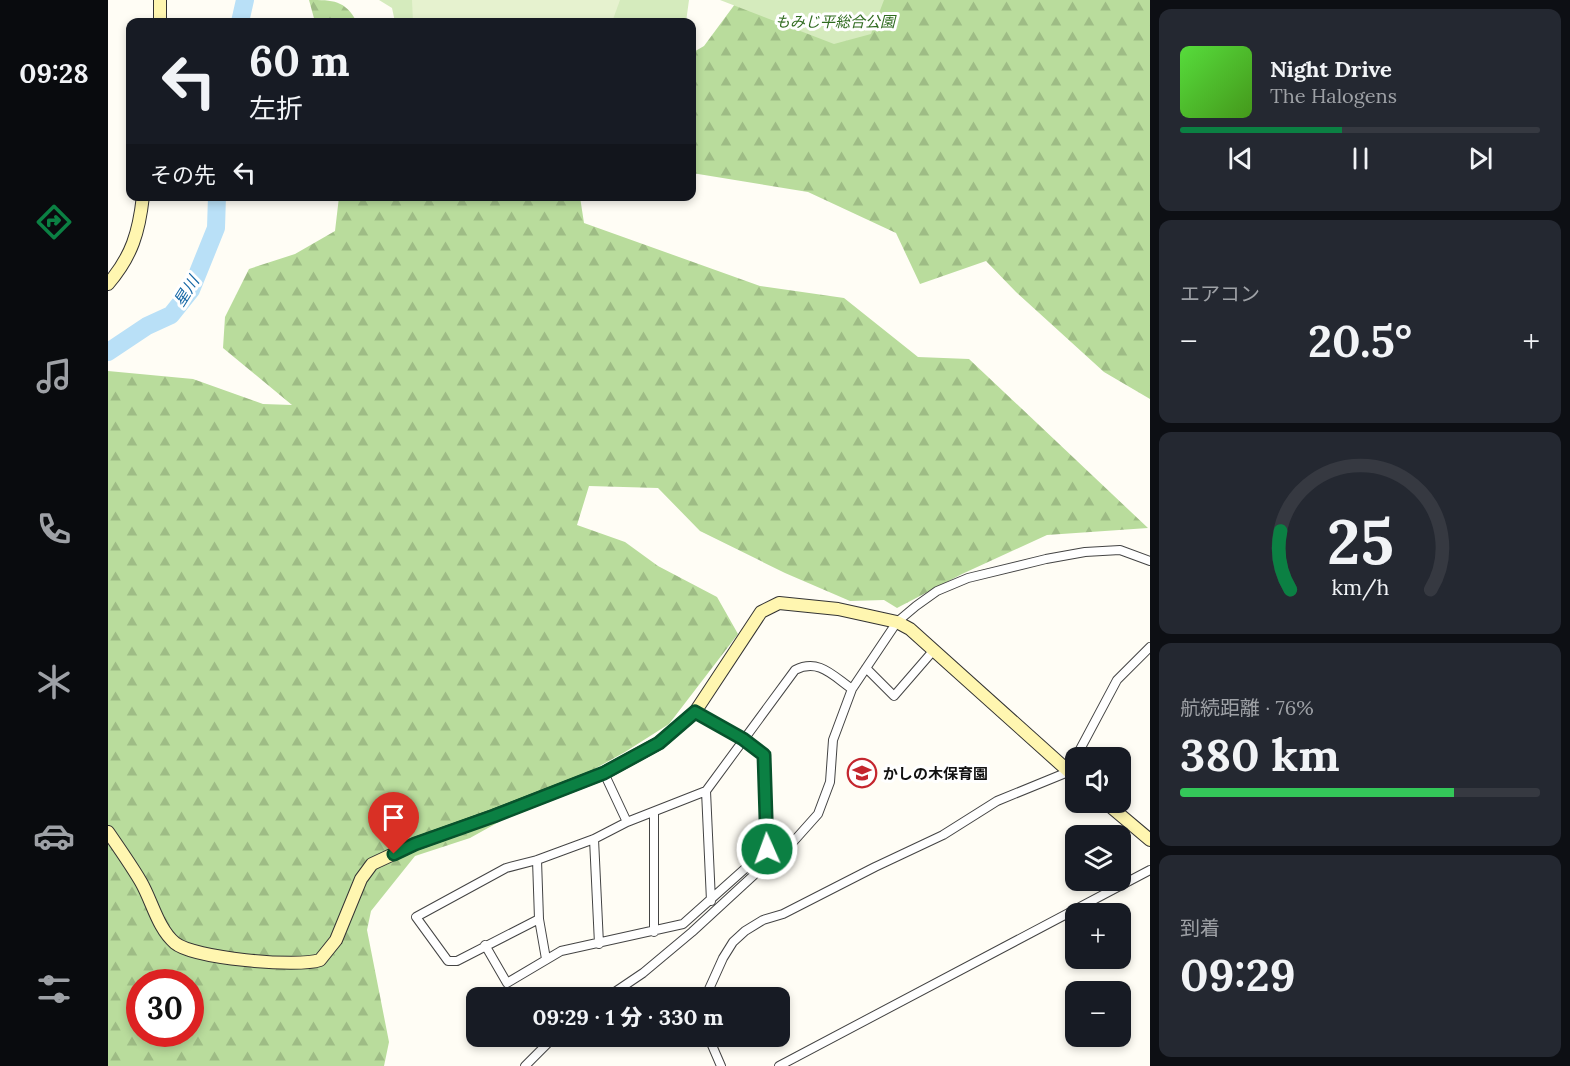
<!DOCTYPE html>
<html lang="ja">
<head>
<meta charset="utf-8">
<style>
	:root { --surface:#171b24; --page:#242831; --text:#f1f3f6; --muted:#9ea1a6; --line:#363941; --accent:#0b8043 }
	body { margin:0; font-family:Lora,"Noto Sans JP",serif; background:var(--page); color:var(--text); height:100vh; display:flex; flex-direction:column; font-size:22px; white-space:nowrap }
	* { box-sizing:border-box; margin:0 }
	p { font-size:20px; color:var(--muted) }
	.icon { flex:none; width:33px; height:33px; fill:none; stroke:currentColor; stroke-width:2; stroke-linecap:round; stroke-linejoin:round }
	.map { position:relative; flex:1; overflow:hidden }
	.side { display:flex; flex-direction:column; gap:9px; padding:9px; background:#0d0f14; width:420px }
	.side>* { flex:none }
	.banner { position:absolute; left:18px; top:18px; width:570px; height:183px; border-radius:12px; box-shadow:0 3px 9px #0003; background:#171b24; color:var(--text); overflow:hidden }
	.tools { position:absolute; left:957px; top:747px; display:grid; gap:12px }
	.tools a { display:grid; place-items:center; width:66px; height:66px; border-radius:12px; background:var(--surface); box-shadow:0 3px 9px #0003; font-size:30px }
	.speed { position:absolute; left:18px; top:969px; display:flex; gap:12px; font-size:30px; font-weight:700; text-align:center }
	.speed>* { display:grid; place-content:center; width:78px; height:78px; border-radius:50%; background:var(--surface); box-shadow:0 3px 9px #0003; line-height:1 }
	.speed .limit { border:9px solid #d22; background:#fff; color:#111 }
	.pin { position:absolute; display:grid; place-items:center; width:51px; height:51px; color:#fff; margin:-62px -26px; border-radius:50% 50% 50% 0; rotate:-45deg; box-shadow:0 0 6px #0007 }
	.pin .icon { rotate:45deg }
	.me { position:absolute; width:66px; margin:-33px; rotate:358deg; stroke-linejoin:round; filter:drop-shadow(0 0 4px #0008) }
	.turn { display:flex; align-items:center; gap:21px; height:126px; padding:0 24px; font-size:27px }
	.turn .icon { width:78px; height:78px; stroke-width:2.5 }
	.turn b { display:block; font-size:42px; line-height:51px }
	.then { display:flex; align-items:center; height:57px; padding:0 24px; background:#0003; gap:12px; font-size:22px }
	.big { font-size:45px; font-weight:800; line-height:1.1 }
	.side .tile { flex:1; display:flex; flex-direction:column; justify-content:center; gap:9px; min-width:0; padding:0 21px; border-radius:12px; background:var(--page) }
	.side .dial { align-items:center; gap:0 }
	.dial svg { height:156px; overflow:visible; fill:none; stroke:var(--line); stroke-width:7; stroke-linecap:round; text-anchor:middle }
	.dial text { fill:var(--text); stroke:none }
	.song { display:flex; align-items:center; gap:18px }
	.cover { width:72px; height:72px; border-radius:9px; background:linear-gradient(135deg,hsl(110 70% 55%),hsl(100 70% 35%)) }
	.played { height:6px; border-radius:3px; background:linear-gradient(90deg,var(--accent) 45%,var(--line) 45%) }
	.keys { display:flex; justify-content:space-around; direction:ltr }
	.heat { display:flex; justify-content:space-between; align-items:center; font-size:33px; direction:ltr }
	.charge { height:9px; border-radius:4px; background:linear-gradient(90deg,#34c759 76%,var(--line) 0) }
	.trip { position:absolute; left:358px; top:987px; width:324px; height:60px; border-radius:12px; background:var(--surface); box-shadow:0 3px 9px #0003; font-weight:800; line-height:60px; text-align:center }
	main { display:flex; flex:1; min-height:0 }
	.dock { display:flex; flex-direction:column; width:108px; justify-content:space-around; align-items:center; background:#090b0e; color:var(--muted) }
	.dock .icon { width:42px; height:42px }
	.dock .active { color:var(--accent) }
	.dock b { font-size:27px; color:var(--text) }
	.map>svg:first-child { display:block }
	.forest { fill:url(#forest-firs); fill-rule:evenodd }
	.park { fill:#d5ebbd }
	.pitch { fill:#e6f2cf }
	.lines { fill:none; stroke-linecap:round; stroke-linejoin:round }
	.river { stroke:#b9e0f7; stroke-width:18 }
	.street-casing { stroke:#444; stroke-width:10 }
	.secondary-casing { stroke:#333; stroke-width:14 }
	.street { stroke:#fff; stroke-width:8 }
	.secondary { stroke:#fff6b0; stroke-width:12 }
	.route-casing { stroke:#07532c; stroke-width:15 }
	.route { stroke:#0b8043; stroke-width:10 }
	.labels { text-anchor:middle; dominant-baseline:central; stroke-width:6; stroke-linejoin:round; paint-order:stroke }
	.park-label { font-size:15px; font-style:italic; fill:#2f6b1f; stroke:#fff }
	.poi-label { font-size:15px; font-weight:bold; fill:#111; stroke:#fff; text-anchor:start }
	.water-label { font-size:16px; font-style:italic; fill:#1768a6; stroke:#fff }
</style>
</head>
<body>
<main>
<nav class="dock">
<b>09:28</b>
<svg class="icon active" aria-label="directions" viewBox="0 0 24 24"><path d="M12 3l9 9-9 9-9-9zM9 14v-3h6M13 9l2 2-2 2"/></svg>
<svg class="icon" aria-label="music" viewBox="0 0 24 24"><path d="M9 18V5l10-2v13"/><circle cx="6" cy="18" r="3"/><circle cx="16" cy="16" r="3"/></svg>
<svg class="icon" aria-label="phone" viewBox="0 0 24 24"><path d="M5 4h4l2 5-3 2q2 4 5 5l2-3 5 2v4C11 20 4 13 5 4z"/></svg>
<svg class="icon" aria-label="climate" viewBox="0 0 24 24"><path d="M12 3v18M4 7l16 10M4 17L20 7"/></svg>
<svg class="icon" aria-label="car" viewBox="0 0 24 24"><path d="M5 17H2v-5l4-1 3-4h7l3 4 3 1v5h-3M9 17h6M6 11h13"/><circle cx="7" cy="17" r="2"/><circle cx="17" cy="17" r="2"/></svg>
<svg class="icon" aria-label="filters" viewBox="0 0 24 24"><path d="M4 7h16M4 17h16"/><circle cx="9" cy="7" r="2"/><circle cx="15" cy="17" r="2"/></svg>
</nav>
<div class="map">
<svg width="1042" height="1066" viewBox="0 0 1042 1066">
	<defs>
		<pattern id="forest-firs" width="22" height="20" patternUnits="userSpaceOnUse" patternTransform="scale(1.5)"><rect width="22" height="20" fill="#b9dc9c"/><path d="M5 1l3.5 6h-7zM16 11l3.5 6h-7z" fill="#9ebc85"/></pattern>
	</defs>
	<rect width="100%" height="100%" fill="#fffdf5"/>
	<path class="forest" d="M201,0C225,0 237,0 249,22H207Z
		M630,0H1042V399L996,372L908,292L878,261L812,284L788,233L700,192L584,173V53L596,46Z
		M231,197H472L476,223L652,286L736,298L810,357L861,359L1040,528L939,535L854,574L789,608L776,600L742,601L677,573L592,531L550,488L481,486L469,525L517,542L550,566L609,597L630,634L561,724L517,752L362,838L307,856L263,911L259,930L281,1042L276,1066H0V371L85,379L155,404L184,405L115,348L117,317L141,269L187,254L227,231ZM32,982H82V1034H32Z"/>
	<path class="park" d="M271,0H581L578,22H287L284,8Z
		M612,0H776L763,34L726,44Z"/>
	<path class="pitch" d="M304,0H512L504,22H305Z"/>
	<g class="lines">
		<path class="river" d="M132,22L137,0
			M0,352L39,326L63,315L83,290L108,228L109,196"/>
		<g class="street-casing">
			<path id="street" d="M758,668L786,696L825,651
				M496,773L519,822
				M598,791L603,901
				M546,812V932
				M486,839L491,944
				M429,860L431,919L349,961H340L308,917L398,868L429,860L486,839L519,822L598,791L687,670C711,658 725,676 744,689
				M431,919L438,959
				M377,945L399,983L453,951L575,924L659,849L656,755L635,739L587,712
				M498,998L535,973L584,932L647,874L685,842L710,814L722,782L725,740L744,689L789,622L808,606L829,591L860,578L938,559L977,552L1012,550L1042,561
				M597,998L615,958L625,942L637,931L655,920L675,914L767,867L835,835L889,801L960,772L1009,680L1042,647
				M600,1036L613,1066
				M417,1066L447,1036
				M671,1066L1042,870"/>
		</g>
		<g class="secondary-casing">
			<path id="secondary" d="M52,22V0
				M0,284C24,256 31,232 35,196
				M997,802L1042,840
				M0,832C11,848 23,865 33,882C44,901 50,929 67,943C85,958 189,968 212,960L228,940L253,879L264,864L307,844L385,816L496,773L551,743L587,712L653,612L671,603L730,609L789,622L802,629L968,778"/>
		</g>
		<use href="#street" class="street"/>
		<use href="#secondary" class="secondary"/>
	</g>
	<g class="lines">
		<g class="route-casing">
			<path id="route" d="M286,854L307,844L386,816L496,773L551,743L587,712L635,739L656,755L659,849"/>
		</g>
		<use href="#route" class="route"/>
	</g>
	<defs>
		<g id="school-ring" transform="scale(1.5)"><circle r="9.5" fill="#fff" stroke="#c4262e" stroke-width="1.5"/><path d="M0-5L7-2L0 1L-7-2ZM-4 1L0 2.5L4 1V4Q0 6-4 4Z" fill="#c4262e"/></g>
	</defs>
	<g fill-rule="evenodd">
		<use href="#school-ring" x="754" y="773"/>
	</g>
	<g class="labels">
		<g class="park-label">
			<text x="727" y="21">もみじ平総合公園</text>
		</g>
		<g class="poi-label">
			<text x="775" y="773">かしの木保育園</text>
		</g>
		<g class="water-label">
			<text transform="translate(78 291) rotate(-58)">星川</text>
		</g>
	</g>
</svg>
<div class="tools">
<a><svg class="icon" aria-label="sound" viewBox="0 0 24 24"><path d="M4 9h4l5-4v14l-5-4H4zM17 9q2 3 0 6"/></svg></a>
<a><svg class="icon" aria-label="layers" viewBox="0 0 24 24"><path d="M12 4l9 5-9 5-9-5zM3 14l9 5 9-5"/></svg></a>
<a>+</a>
<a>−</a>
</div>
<div class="speed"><div class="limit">30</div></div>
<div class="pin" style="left:286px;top:854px;background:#d93025"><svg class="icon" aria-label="arrive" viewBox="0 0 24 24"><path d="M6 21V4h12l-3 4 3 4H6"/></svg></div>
<svg class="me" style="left:659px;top:849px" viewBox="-20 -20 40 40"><circle r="17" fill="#0b8043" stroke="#fff" stroke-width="3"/><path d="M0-11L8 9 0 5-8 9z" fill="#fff"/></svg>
<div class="trip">09:29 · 1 分 · 330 m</div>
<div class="banner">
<div class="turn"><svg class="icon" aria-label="left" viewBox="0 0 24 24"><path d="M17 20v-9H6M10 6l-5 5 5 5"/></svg><div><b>60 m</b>左折</div></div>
<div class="then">その先<svg class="icon" aria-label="left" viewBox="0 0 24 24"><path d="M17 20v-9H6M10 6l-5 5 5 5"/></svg></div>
</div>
</div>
<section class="side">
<div class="tile">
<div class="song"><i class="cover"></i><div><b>Night Drive</b><p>The Halogens</p></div></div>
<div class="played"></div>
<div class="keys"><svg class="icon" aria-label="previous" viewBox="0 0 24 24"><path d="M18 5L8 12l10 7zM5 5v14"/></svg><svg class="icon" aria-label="pause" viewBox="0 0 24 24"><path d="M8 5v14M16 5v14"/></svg><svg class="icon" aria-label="next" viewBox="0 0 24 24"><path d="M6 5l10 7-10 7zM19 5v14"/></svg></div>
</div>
<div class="tile"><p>エアコン</p>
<div class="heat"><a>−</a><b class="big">20.5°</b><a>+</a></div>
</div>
<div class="tile dial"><svg viewBox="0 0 100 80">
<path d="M14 69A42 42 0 1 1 86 69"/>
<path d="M14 69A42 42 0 0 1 9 39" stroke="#0b8043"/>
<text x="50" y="56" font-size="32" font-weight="700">25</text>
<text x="50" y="72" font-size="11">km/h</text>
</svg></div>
<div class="tile"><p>航続距離 · 76%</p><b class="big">380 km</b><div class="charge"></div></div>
<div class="tile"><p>到着</p><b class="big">09:29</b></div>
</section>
</main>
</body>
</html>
